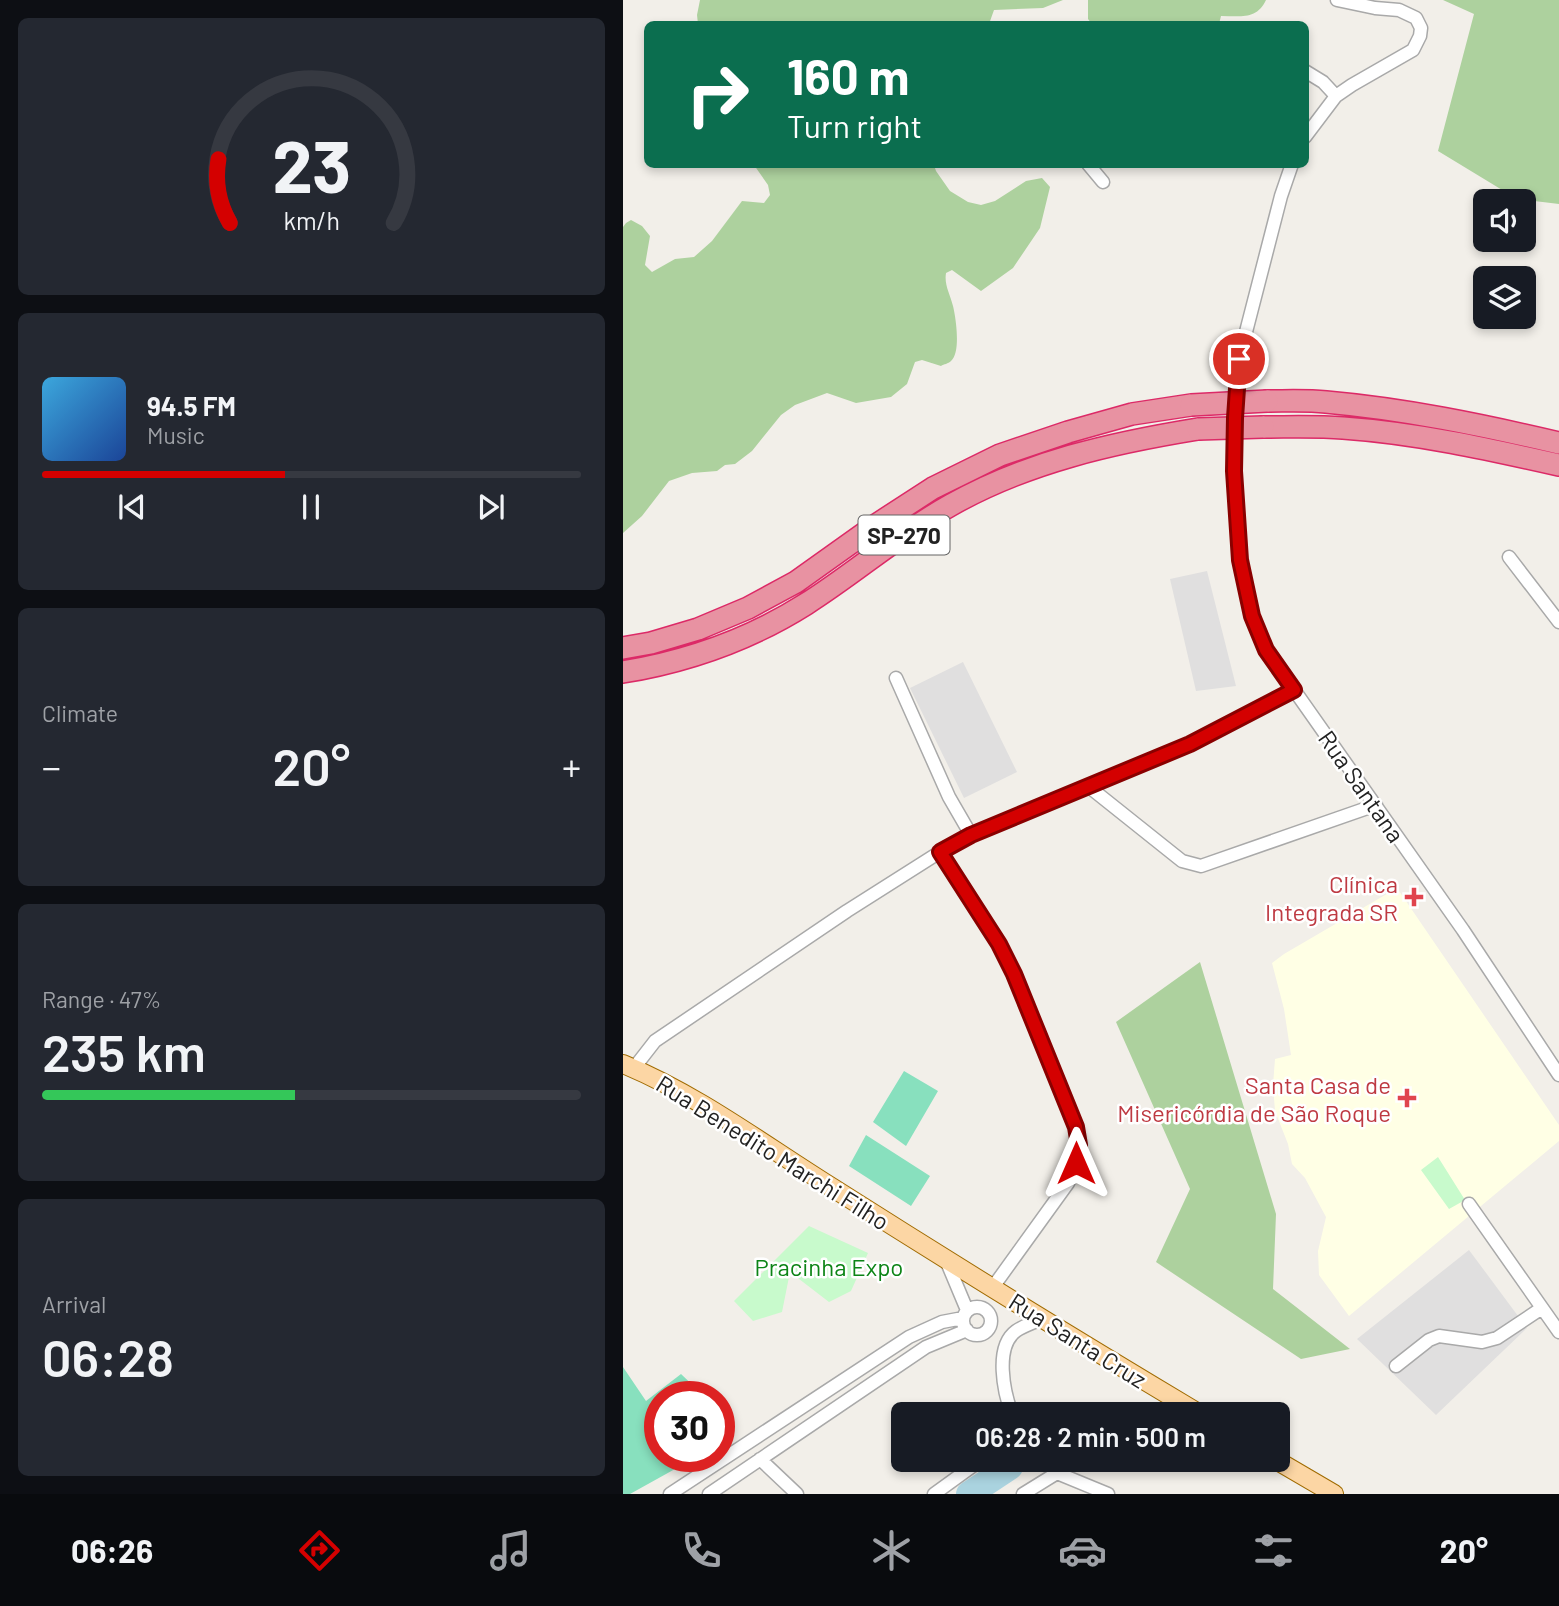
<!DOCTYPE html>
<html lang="en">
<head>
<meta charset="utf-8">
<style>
	:root { --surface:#171b24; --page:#242831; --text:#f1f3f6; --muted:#9ea1a6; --line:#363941; --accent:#d40000 }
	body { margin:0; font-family:Barlow,sans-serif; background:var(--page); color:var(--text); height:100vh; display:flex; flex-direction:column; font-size:26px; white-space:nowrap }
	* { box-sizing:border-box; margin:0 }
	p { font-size:23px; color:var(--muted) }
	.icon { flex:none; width:38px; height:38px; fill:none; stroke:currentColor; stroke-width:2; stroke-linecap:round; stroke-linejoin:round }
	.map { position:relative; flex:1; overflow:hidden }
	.drawer { display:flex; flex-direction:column; gap:18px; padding:18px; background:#0d0f14; width:623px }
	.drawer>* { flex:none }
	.top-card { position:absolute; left:21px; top:21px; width:665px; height:147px; border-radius:10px; box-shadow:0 4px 10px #0003; background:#0b6e4f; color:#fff; overflow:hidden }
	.fabs { position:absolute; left:850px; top:189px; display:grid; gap:14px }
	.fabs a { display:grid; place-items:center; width:63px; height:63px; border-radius:10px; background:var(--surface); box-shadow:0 4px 10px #0003; font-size:35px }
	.speed { position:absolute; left:21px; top:1381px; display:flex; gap:14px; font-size:35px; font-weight:700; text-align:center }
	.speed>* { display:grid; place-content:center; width:91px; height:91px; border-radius:50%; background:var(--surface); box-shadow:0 4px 10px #0003; line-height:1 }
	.speed .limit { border:10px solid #d22; background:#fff; color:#111 }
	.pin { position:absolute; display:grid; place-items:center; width:60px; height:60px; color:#fff; margin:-30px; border:4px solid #fff; border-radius:50%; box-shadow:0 2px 7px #0007 }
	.me { position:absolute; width:77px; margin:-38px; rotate:0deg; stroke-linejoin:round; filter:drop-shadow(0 0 5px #0008) }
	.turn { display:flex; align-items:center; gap:24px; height:147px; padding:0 28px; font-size:32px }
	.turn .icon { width:91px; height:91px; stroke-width:2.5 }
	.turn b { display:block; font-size:49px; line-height:60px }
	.big { font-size:52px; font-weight:600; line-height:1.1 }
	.drawer .card { flex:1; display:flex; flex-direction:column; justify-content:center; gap:10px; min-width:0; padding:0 24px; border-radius:10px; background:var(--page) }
	.drawer .dial { align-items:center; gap:0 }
	.dial svg { height:182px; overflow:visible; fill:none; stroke:var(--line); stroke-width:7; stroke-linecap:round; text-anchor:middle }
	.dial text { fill:var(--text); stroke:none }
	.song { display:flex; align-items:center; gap:21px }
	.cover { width:84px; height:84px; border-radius:10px; background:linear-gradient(135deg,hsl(200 70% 55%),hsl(220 70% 35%)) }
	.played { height:7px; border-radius:4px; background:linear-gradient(90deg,var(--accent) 45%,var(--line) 45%) }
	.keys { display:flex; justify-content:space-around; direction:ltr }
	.heat { display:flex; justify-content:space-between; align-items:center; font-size:38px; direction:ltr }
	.charge { height:10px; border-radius:5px; background:linear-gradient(90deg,#34c759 47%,var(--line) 0) }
	.trip { position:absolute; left:268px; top:1402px; width:399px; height:70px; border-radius:10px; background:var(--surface); box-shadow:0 4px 10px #0003; font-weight:600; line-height:70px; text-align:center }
	.dock { display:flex; height:112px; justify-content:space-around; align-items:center; background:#090b0e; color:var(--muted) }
	.dock .icon { width:49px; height:49px }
	.dock .selected { color:var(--accent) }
	.dock b { font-size:32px; color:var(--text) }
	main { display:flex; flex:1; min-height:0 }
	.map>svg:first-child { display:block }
	.residential { fill:#e0dfdf }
	.education { fill:#ffffe5 }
	.forest { fill:#add19e }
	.park { fill:#c8facc }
	.pitch { fill:#88e0be }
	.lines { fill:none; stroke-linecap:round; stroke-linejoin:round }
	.river { stroke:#aad3df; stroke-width:26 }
	.street-casing { stroke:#a9a9a9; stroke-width:15 }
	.primary-casing { stroke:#a06b00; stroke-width:20 }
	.highway-casing { stroke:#dc2a67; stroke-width:24 }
	.street { stroke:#fff; stroke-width:12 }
	.primary { stroke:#fcd6a4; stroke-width:18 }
	.highway { stroke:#e892a2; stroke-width:21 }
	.highway-bridge-casing { stroke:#dc2a67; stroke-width:24; stroke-linecap:butt }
	.highway-bridge { stroke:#e892a2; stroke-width:21 }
	.route-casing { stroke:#8a0000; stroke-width:18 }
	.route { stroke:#d40000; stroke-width:12 }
	.health-dot { fill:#e0444e; stroke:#fff; stroke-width:2.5 }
	.labels { text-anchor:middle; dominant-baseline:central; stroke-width:5; stroke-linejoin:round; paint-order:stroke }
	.shield { fill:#fff; stroke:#646464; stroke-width:2 }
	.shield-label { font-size:23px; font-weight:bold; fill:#222 }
	.street-label { font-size:24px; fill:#222; stroke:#fff }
	.health-label { font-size:24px; fill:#be3a42; stroke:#fff; text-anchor:end }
	.park-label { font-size:24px; fill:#0c8416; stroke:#fff }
</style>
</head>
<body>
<main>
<section class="drawer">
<div class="card dial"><svg viewBox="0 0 100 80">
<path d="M14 69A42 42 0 1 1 86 69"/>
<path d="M14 69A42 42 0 0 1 9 41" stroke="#d40000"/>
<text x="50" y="56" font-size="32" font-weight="700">23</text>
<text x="50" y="72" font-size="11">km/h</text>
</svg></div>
<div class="card">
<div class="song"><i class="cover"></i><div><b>94.5 FM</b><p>Music</p></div></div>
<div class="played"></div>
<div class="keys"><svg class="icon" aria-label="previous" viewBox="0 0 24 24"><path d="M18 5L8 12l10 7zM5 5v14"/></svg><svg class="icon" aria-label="pause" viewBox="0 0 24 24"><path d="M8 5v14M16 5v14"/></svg><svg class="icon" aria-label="next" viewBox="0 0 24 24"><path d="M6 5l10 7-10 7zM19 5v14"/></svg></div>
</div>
<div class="card"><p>Climate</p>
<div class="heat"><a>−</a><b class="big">20°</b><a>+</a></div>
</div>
<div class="card"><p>Range · 47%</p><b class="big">235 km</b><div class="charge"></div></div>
<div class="card"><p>Arrival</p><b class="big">06:28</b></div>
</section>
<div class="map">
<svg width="936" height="1494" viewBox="0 0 936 1494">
	<rect width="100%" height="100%" fill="#f2efe9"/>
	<path class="residential" d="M584,571L613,686L573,691L547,579Z
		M340,662L394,772L341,798L287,688Z
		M846,1250L904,1328L813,1415L734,1339Z"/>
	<path class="education" d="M774,888L936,1125V1141L726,1316L696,1275L695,1251L703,1217L682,1178L669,1164L665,1144L652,1111L650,1085L652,1059L668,1055L661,1009L649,963L661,954Z"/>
	<path class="forest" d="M77,0H440L420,8L371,10L366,24H75L74,15Z
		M465,0H643C634,20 617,16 598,16L596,24H469L465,19Z
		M820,0H936V204L894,199L815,151L851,14Z
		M131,165H311L313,171L327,191L345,202L358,205L372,201L403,181L419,178L427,187L417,228L390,268L358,291L329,270L323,273C321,285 327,294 330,306C333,318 338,353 328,361C325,364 321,364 318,366L299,360L292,362L284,384L268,397L233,403L204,393L172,405L158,415L129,451L112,464L102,465L94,471L69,473L46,481L19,516L0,533V227L3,223L8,220L19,226L27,236L22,265L29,272L52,259L71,257L89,241L119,201L141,203L147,195L145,185Z
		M577,962L653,1214L650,1289L727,1349L678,1359L533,1262L567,1189L493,1022Z"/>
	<path class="park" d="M815,1157L842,1200L826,1209L798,1170Z
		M186,1226L245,1253L228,1291L206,1302L167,1272L159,1312L130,1321L111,1301Z"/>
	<path class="pitch" d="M281,1071L315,1091L283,1146L250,1122Z
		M243,1135L307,1176L288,1206L226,1166Z
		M0,1367L23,1401L58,1374L81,1396H37V1456H65L61,1464L7,1494H0Z"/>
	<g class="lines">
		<path class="river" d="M346,1494L387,1467"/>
		<g class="street-casing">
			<path id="street" d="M682,71L700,82L713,96
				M682,137L713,96L729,85L790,50L797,36L798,28L793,18L776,10L752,8L714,0
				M465,164L480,182
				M669,164L658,196L616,359L612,418L611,471L617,560L629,616L643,650L840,930L936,1075
				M886,557L936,622
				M273,678L326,797L348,835
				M465,786L559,861L578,866L753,805
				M317,852L376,944L391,974L453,1127L456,1145L454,1163L445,1183L370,1287
				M11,1068L32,1041L224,911L317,852L348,835L567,744L671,690
				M846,1204L936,1332
				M323,1260L344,1310
				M340 1321a14 14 0 1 1 28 0a14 14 0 1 1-28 0Z
				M773,1366L806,1340L816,1336L859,1342L874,1338L919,1308
				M389,1414C381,1393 371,1347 393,1331C400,1326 410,1323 418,1319
				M137,1459L174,1494
				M421,1460L434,1473L485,1494
				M47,1494L286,1337L319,1322L340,1318
				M86,1494L303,1347L344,1330
				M311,1494L358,1460
				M400,1494L434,1473"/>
		</g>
		<g class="primary-casing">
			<path id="primary" d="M0,1064C75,1095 141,1145 210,1188C331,1265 453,1340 577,1414
				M653,1460L711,1494"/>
		</g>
		<g class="highway-casing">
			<path id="highway" d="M644,401C664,401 684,400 703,402C782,409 859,425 936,443
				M640,427C667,427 694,426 720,428C793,433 865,449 936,465
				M0,648L28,643L75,629L125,608L173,582L253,525L310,488L377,455L445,432L509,414L568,405
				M0,672C67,661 126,640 183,604C232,573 276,534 328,505C404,462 489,443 575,429"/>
		</g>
		<use href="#street" class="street"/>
		<use href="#primary" class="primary"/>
		<use href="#highway" class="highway"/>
		<g class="highway-bridge-casing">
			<path id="highway-bridge" d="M568,405L644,401
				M575,429L640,427"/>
		</g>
		<use href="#highway-bridge" class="highway-bridge"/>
	</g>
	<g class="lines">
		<g class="route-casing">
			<path id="route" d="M453,1163L456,1145L453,1127L391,974L376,944L317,852L348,835L567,744L671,690L643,650L629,616L617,560L611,471L612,418L616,359"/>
		</g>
		<use href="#route" class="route"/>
	</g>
	<g class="health-dot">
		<path d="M787.5 886.5h7v7h7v7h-7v7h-7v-7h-7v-7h7z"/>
		<path d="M780.5 1087.5h7v7h7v7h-7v7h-7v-7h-7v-7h7z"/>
	</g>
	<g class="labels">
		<rect class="shield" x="235.5" y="515.5" width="91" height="39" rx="5"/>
		<g class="shield-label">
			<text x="281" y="535">SP-270</text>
		</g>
		<g class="street-label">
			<text transform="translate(739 786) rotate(55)">Rua Santana</text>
			<text transform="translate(150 1152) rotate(32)">Rua Benedito Marchi Filho</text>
			<text transform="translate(455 1340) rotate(32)">Rua Santa Cruz</text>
		</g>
		<g class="health-label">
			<text x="775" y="883">Clínica<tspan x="775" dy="28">Integrada SR</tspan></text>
			<text x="768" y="1084">Santa Casa de<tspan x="768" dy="28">Misericórdia de São Roque</tspan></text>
		</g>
		<g class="park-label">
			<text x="206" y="1266">Pracinha Expo</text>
		</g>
	</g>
</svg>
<div class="fabs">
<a><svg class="icon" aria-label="sound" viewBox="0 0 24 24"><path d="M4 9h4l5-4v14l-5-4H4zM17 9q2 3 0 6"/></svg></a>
<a><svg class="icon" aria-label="layers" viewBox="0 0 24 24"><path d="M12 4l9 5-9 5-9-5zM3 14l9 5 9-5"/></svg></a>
</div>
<div class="speed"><div class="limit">30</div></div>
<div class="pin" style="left:616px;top:359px;background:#d93025"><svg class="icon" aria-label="arrive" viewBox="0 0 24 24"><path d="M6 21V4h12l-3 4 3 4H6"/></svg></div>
<svg class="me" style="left:453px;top:1163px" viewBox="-20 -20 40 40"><path d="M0-17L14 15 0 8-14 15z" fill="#d40000" stroke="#fff" stroke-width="4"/></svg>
<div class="trip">06:28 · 2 min · 500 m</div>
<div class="top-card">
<div class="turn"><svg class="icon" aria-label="right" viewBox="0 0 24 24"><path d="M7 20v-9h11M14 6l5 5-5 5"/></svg><div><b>160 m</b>Turn right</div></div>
</div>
</div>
</main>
<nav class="dock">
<b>06:26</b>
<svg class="icon selected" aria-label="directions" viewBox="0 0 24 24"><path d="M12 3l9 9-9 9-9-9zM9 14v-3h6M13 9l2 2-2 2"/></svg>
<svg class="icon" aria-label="music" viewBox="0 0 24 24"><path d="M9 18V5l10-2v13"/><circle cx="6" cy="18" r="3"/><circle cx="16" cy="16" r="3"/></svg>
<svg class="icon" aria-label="phone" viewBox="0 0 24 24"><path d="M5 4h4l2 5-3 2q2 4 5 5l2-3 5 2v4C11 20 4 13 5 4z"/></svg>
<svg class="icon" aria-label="climate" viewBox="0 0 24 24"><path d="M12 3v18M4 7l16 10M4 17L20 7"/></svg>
<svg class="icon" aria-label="car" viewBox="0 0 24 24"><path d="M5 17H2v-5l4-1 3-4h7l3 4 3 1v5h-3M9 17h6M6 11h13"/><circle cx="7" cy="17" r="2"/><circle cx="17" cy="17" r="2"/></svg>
<svg class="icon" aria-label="filters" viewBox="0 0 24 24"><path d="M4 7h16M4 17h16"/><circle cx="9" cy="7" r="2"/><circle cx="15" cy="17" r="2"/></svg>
<b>20°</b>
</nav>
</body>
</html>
